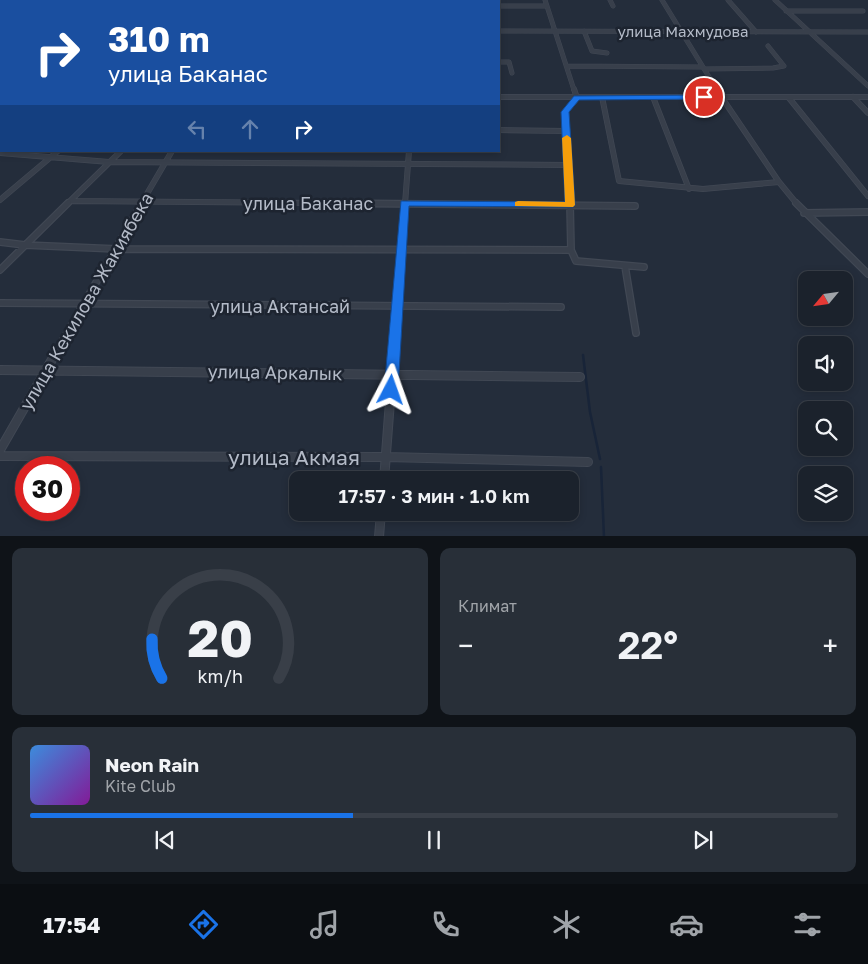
<!DOCTYPE html>
<html lang="ru">
<head>
<meta charset="utf-8">
<style>
	:root { --surface:#1b222c; --page:#282f38; --text:#f1f3f6; --muted:#a0a4a9; --line:#393f48; --accent:#1a73e8 }
	body { margin:0; font-family:"Golos Text",sans-serif; background:var(--page); color:var(--text); height:100vh; display:flex; flex-direction:column; font-size:19px; white-space:nowrap }
	* { box-sizing:border-box; margin:0 }
	p { font-size:16px; color:var(--muted) }
	.icon { flex:none; width:28px; height:28px; fill:none; stroke:currentColor; stroke-width:2; stroke-linecap:round; stroke-linejoin:round }
	.map { position:relative; height:536px; overflow:hidden }
	.sheet { display:flex; flex-direction:column; gap:12px; padding:12px; background:#0f1318; flex:1 }
	.sheet>* { flex:none }
	.banner { position:absolute; left:0px; top:0px; width:500px; height:152px; box-shadow:0 2px 8px #0003,0 0 0 1px var(--line); background:#1a4fa0; color:#fff; overflow:hidden }
	.needle { width:32px; rotate:241deg }
	.tools { position:absolute; left:798px; top:271px; display:grid; gap:10px }
	.tools a { display:grid; place-items:center; width:55px; height:55px; border-radius:10px; background:var(--surface); box-shadow:0 2px 8px #0003,0 0 0 1px var(--line); font-size:25px }
	.speed { position:absolute; left:15px; top:456px; display:flex; gap:10px; font-size:25px; font-weight:700; text-align:center }
	.speed>* { display:grid; place-content:center; width:65px; height:65px; border-radius:50%; background:var(--surface); box-shadow:0 2px 8px #0003,0 0 0 1px var(--line); line-height:1 }
	.speed .limit { border:8px solid #d22; background:#fff; color:#111 }
	.pin { position:absolute; display:grid; place-items:center; width:42px; height:42px; color:#fff; margin:-21px; border:2px solid #fff; border-radius:50%; box-shadow:0 1px 5px #0007 }
	.me { position:absolute; width:55px; margin:-28px; rotate:4deg; stroke-linejoin:round; filter:drop-shadow(0 0 4px #0008) }
	.turn { display:flex; align-items:center; gap:18px; height:105px; padding:0 25px; font-size:22px }
	.turn .icon { width:65px; height:65px; stroke-width:2.5 }
	.turn b { display:block; font-size:35px; line-height:42px }
	.lanes { display:flex; align-items:center; height:48px; padding:0 25px; background:#0003; justify-content:center; gap:25px; direction:ltr }
	.lanes .off { opacity:.35 }
	.big { font-size:38px; font-weight:600; line-height:1.1 }
	.sheet .card { flex:1; display:flex; flex-direction:column; justify-content:center; gap:8px; min-width:0; padding:0 18px; border-radius:10px; background:var(--page) }
	.sheet .dial { align-items:center; gap:0 }
	.dial svg { height:130px; overflow:visible; fill:none; stroke:var(--line); stroke-width:7; stroke-linecap:round; text-anchor:middle }
	.dial text { fill:var(--text); stroke:none }
	.song { display:flex; align-items:center; gap:15px }
	.cover { width:60px; height:60px; border-radius:8px; background:linear-gradient(135deg,hsl(210 70% 55%),hsl(290 70% 35%)) }
	.played { height:5px; border-radius:2px; background:linear-gradient(90deg,var(--accent) 40%,var(--line) 40%) }
	.keys { display:flex; justify-content:space-around; direction:ltr }
	.heat { display:flex; justify-content:space-between; align-items:center; font-size:28px; direction:ltr }
	.sheet .tiles { flex:1; display:grid; gap:12px; grid-template-columns:1fr 1fr }
	.card:last-child { grid-column:span 2 }
	.trip { position:absolute; left:289px; top:471px; width:290px; height:50px; border-radius:10px; background:var(--surface); box-shadow:0 2px 8px #0003,0 0 0 1px var(--line); font-weight:600; line-height:50px; text-align:center }
	.menu { display:flex; height:80px; justify-content:space-around; align-items:center; background:#0b0e12; color:var(--muted) }
	.menu .icon { width:35px; height:35px }
	.menu .selected { color:var(--accent) }
	.menu b { font-size:22px; color:var(--text) }
	.map>svg:first-child { display:block }
	.lines { fill:none; stroke-linecap:round; stroke-linejoin:round }
	.stream { stroke:#182438; stroke-width:2.5 }
	.minor-far3-casing { stroke:#414854; stroke-width:5 }
	.minor-far2-casing { stroke:#414854; stroke-width:6 }
	.minor-far1-casing { stroke:#414854; stroke-width:8 }
	.minor-casing { stroke:#414854; stroke-width:10 }
	.highway-casing { stroke:#434a56; stroke-width:2 }
	.minor-far3 { stroke:#383f4b; stroke-width:4 }
	.minor-far2 { stroke:#383f4b; stroke-width:4.5 }
	.minor-far1 { stroke:#383f4b; stroke-width:5.5 }
	.minor { stroke:#383f4b; stroke-width:8 }
	.highway { fill:#716755; fill-rule:evenodd }
	.route { fill:#1a73e8; stroke:#114b97 }
	.slow { fill:#f59e0b }
	.labels { text-anchor:middle; dominant-baseline:central; stroke-width:5; stroke-linejoin:round; paint-order:stroke }
	.far-street-label { font-size:15px; fill:#b3bac7; stroke:#1d2430 }
	.street-label { font-size:18px; fill:#b3bac7; stroke:#1d2430 }
	.near-street-label { font-size:21px; fill:#b3bac7; stroke:#1d2430 }
</style>
</head>
<body>
<div class="map">
<svg width="868" height="537" viewBox="0 0 868 537">
	<rect width="100%" height="100%" fill="#242d3b"/>
	<g class="lines">
		<path class="stream" d="M583,355L590,412L600,459
			M601,467L604,537"/>
		<g class="minor-far3-casing">
			<path id="minor-far3" d="M59,0L62,1
				M545,0L574,90
				M610,0L613,6
				M662,0L717,90
				M728,0L756,32
				M775,0L868,86
				M122,1L124,0
				M499,6H547
				M786,11H863
				M499,31L868,32
				M584,31L592,51L607,53
				M499,62H509L512,73
				M567,66L702,67
				M704,69L773,68L784,66L768,46"/>
		</g>
		<g class="minor-far2-casing">
			<path id="minor-far2" d="M716,89L779,182L797,204
				M499,97H868
				M602,97L619,181L703,189L779,182
				M653,97L689,189
				M853,97L868,113
				M789,98L868,196
				M499,130L566,131
				M0,153L109,162L569,165
				M0,200L58,151
				M71,201L453,204
				M67,204L121,151
				M141,204L172,151
				M405,204L409,151
				M570,204L565,112L577,98L574,89"/>
		</g>
		<g class="minor-far1-casing">
			<path id="minor-far1" d="M312,203L635,206
				M570,203L571,250L576,261L644,267
				M796,203L868,274
				M804,213L868,212
				M0,242L25,245L117,249L571,250
				M625,266L636,333
				M0,270L68,203
				M0,303L561,307
				M57,350L142,203
				M394,350L405,203"/>
		</g>
		<g class="minor-casing">
			<path id="minor" d="M0,370L580,377
				M0,450L58,349
				M0,456L386,457L588,462
				M384,480L394,349
				M379,537L381,512"/>
		</g>
		<g class="highway-casing">
			<path id="highway" d="M0,2H1V4H0Z"/>
		</g>
		<use href="#minor-far3" class="minor-far3"/>
		<use href="#minor-far2" class="minor-far2"/>
		<use href="#minor-far1" class="minor-far1"/>
		<use href="#minor" class="minor"/>
		<use href="#highway" class="highway"/>
	</g>
	<path class="route" d="M704,95L708,97L707,99L579,100L569,112L575,205L573,207L409,206L398,390L396,394H386L384,390L401,201L565,202L561,112L574,96Z"/>
	<path class="slow" d="M567,135L571,138L575,205L573,207L515,206V202L518,201L565,202L562,138Z"/>
	<g class="labels">
		<g class="far-street-label">
			<text x="683" y="31">улица Махмудова</text>
		</g>
		<g class="street-label">
			<text x="308" y="203">улица Баканас</text>
			<text transform="translate(86 301) rotate(-60)">улица Кекилова Жакиябека</text>
			<text x="280" y="306">улица Актансай</text>
			<text transform="translate(275 372) rotate(1)">улица Аркалык</text>
		</g>
		<g class="near-street-label">
			<text x="294" y="457">улица Акмая</text>
		</g>
	</g>
</svg>
<div class="tools">
<a><svg class="needle" viewBox="-14 -14 28 28"><path d="M0-13l5 13h-10z" fill="#e53935"/><path d="M0 13l5-13h-10z" fill="#a0a4a9"/></svg></a>
<a><svg class="icon" aria-label="sound" viewBox="0 0 24 24"><path d="M4 9h4l5-4v14l-5-4H4zM17 9q2 3 0 6"/></svg></a>
<a><svg class="icon" aria-label="search" viewBox="0 0 24 24"><circle cx="10" cy="10" r="6"/><path d="M15 15l6 6"/></svg></a>
<a><svg class="icon" aria-label="layers" viewBox="0 0 24 24"><path d="M12 4l9 5-9 5-9-5zM3 14l9 5 9-5"/></svg></a>
</div>
<div class="speed"><div class="limit">30</div></div>
<div class="pin" style="left:704px;top:97px;background:#d93025"><svg class="icon" aria-label="arrive" viewBox="0 0 24 24"><path d="M6 21V4h12l-3 4 3 4H6"/></svg></div>
<svg class="me" style="left:391px;top:390px" viewBox="-20 -20 40 40"><path d="M0-17L14 15 0 8-14 15z" fill="#1a73e8" stroke="#fff" stroke-width="4"/></svg>
<div class="trip">17:57 · 3 мин · 1.0 km</div>
<div class="banner">
<div class="turn"><svg class="icon" aria-label="right" viewBox="0 0 24 24"><path d="M7 20v-9h11M14 6l5 5-5 5"/></svg><div><b>310 m</b>улица Баканас</div></div>
<div class="lanes"><svg class="icon off" aria-label="left" viewBox="0 0 24 24"><path d="M17 20v-9H6M10 6l-5 5 5 5"/></svg><svg class="icon off" aria-label="ahead" viewBox="0 0 24 24"><path d="M12 20V5M6 11l6-6 6 6"/></svg><svg class="icon" aria-label="right" viewBox="0 0 24 24"><path d="M7 20v-9h11M14 6l5 5-5 5"/></svg></div>
</div>
</div>
<section class="sheet">
<div class="tiles">
<div class="card dial"><svg viewBox="0 0 100 80">
<path d="M14 69A42 42 0 1 1 86 69"/>
<path d="M14 69A42 42 0 0 1 8 45" stroke="#1a73e8"/>
<text x="50" y="56" font-size="32" font-weight="700">20</text>
<text x="50" y="72" font-size="11">km/h</text>
</svg></div>
<div class="card"><p>Климат</p>
<div class="heat"><a>−</a><b class="big">22°</b><a>+</a></div>
</div>
<div class="card">
<div class="song"><i class="cover"></i><div><b>Neon Rain</b><p>Kite Club</p></div></div>
<div class="played"></div>
<div class="keys"><svg class="icon" aria-label="previous" viewBox="0 0 24 24"><path d="M18 5L8 12l10 7zM5 5v14"/></svg><svg class="icon" aria-label="pause" viewBox="0 0 24 24"><path d="M8 5v14M16 5v14"/></svg><svg class="icon" aria-label="next" viewBox="0 0 24 24"><path d="M6 5l10 7-10 7zM19 5v14"/></svg></div>
</div>
</div>
</section>
<nav class="menu">
<b>17:54</b>
<svg class="icon selected" aria-label="directions" viewBox="0 0 24 24"><path d="M12 3l9 9-9 9-9-9zM9 14v-3h6M13 9l2 2-2 2"/></svg>
<svg class="icon" aria-label="music" viewBox="0 0 24 24"><path d="M9 18V5l10-2v13"/><circle cx="6" cy="18" r="3"/><circle cx="16" cy="16" r="3"/></svg>
<svg class="icon" aria-label="phone" viewBox="0 0 24 24"><path d="M5 4h4l2 5-3 2q2 4 5 5l2-3 5 2v4C11 20 4 13 5 4z"/></svg>
<svg class="icon" aria-label="climate" viewBox="0 0 24 24"><path d="M12 3v18M4 7l16 10M4 17L20 7"/></svg>
<svg class="icon" aria-label="car" viewBox="0 0 24 24"><path d="M5 17H2v-5l4-1 3-4h7l3 4 3 1v5h-3M9 17h6M6 11h13"/><circle cx="7" cy="17" r="2"/><circle cx="17" cy="17" r="2"/></svg>
<svg class="icon" aria-label="filters" viewBox="0 0 24 24"><path d="M4 7h16M4 17h16"/><circle cx="9" cy="7" r="2"/><circle cx="15" cy="17" r="2"/></svg>
</nav>
</body>
</html>
